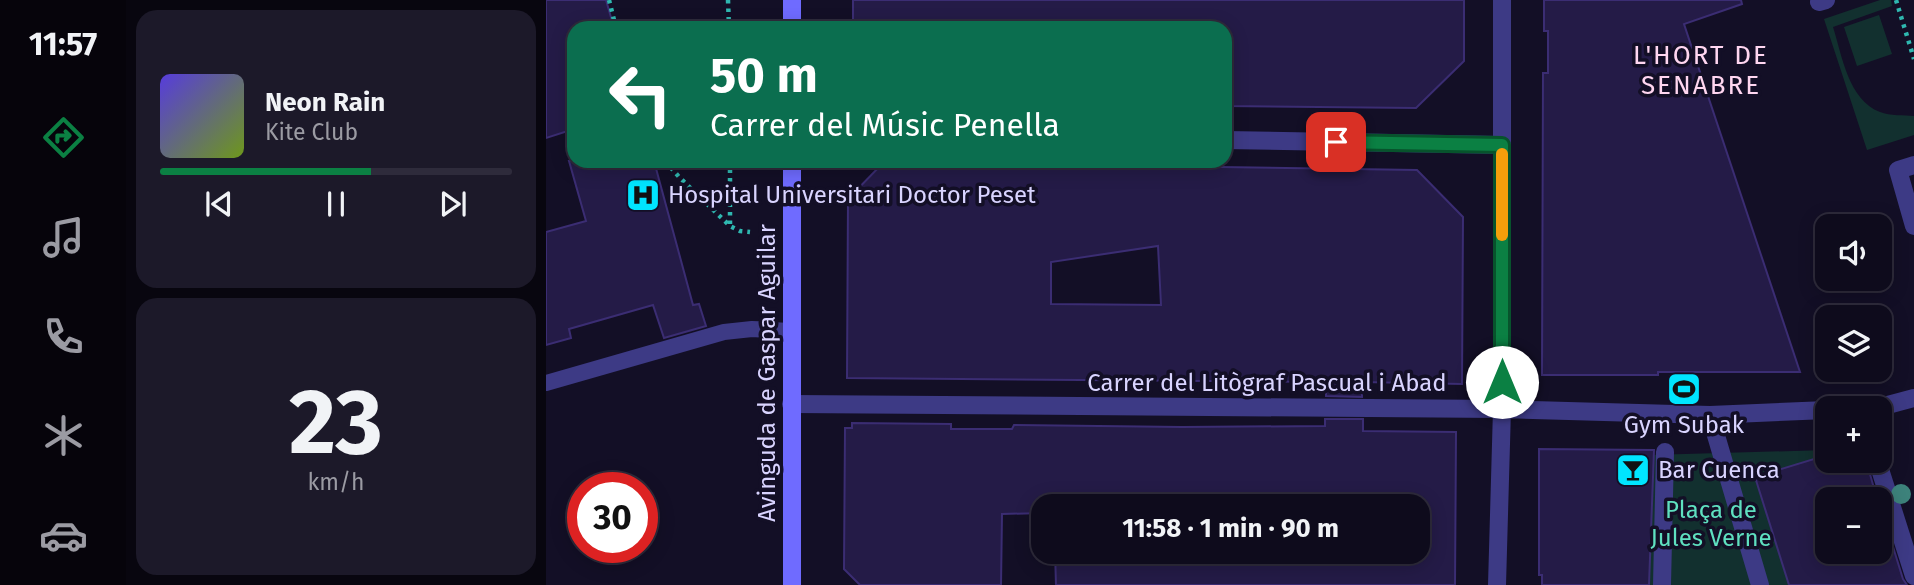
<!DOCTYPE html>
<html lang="en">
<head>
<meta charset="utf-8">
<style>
	:root { --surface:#0e0b1c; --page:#1c1929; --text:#f1f3f6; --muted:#9b9ba3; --line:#2e2b3b; --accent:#0b8043 }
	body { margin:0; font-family:"Fira Sans",sans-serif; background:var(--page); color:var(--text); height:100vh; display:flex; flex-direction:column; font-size:26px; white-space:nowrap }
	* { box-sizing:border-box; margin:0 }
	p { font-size:23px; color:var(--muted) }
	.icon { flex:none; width:38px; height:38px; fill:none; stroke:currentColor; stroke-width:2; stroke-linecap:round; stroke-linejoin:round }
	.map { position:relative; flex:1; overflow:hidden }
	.details { display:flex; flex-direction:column; gap:10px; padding:10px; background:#08060f; width:420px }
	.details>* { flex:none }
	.banner { position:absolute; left:21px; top:21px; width:665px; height:147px; border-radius:21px; box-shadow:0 4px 18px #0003,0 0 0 2px var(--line); background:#0b6e4f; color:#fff; overflow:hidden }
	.controls { position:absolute; left:1269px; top:214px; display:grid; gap:14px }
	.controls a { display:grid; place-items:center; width:77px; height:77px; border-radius:14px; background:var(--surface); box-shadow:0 4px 18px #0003,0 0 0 2px var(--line); font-size:35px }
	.speed { position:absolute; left:21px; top:472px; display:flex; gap:14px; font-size:35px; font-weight:700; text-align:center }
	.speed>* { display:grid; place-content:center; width:91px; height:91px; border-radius:50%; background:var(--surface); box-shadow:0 4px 18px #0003,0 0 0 2px var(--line); line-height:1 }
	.speed .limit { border:10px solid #d22; background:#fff; color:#111 }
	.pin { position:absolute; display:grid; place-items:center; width:60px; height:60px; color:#fff; margin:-30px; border-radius:14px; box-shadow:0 4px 10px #0006 }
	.me { position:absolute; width:77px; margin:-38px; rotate:0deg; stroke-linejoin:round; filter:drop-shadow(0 0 5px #0008) }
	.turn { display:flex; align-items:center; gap:24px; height:147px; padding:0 28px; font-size:32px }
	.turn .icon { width:91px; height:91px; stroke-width:2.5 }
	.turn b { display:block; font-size:49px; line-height:60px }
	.details .tile { flex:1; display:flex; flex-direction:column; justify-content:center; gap:10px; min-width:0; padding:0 24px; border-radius:21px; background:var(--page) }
	.details .dial { align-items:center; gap:0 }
	.dial b { font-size:91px; line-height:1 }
	.song { display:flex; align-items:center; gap:21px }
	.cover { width:84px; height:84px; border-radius:10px; background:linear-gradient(135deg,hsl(250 70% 55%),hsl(80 70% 35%)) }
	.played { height:7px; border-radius:4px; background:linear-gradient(90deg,var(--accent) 60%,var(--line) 60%) }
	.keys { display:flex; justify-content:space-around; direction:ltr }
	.trip { position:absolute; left:485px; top:494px; width:399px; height:70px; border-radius:21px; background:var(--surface); box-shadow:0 4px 18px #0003,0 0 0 2px var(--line); font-weight:700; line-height:70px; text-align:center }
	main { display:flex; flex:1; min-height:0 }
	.tabs { display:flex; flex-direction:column; width:126px; justify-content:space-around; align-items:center; background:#06040b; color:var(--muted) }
	.tabs .icon { width:49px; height:49px }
	.tabs .selected { color:var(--accent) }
	.tabs b { font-size:32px; color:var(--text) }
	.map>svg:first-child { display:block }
	.green { fill:#12302f }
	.building { fill:#241b47; stroke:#3b2d73; stroke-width:2; fill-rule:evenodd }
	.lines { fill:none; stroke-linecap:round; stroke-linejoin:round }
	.path { stroke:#2fb8b0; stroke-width:4.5; stroke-dasharray:3.5 5; stroke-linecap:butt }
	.service { stroke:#3d3a85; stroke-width:16 }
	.pedestrian { stroke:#3d3a85; stroke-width:18 }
	.minor { stroke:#3d3a85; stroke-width:18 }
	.secondary { stroke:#6f6bff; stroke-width:18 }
	.tree { fill:#3d827b }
	.route-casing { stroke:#07532c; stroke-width:18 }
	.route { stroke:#0b8043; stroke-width:12 }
	.slow { stroke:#f59e0b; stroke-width:12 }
	.labels { text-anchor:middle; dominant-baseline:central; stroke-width:7; stroke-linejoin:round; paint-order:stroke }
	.poi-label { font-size:24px; fill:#d9d4ff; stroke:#130f26; text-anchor:start }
	.street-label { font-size:24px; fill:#d9d4ff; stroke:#130f26 }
	.park-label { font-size:24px; fill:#5fe0c0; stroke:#130f26 }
	.neighbourhood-label { font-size:26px; letter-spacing:2px; fill:#ffd6f0; stroke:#130f26 }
</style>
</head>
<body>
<main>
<nav class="tabs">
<b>11:57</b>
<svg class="icon selected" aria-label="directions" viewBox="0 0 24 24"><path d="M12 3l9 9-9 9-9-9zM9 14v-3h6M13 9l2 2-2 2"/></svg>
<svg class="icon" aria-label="music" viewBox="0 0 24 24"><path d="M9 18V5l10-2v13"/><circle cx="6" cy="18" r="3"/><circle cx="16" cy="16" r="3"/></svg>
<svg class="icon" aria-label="phone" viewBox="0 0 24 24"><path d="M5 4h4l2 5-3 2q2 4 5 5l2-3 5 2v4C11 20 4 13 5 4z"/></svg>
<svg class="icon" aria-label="climate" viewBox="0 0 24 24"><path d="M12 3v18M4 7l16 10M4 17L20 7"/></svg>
<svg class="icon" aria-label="car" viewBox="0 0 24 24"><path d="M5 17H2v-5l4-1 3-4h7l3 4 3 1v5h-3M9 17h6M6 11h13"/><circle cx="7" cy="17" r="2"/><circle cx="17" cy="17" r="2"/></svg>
</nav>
<section class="details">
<div class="tile">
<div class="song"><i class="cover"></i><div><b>Neon Rain</b><p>Kite Club</p></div></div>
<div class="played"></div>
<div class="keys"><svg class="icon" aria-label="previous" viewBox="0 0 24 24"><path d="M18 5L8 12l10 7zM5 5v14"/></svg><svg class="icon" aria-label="pause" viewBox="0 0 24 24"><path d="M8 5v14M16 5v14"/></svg><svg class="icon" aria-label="next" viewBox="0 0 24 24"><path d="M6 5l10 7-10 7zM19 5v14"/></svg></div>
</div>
<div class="tile dial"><b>23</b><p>km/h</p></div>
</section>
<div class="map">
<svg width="1368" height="585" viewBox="0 0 1368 585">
	<rect width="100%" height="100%" fill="#130f26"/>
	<path class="green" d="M1334,0H1345L1346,6L1287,27C1296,55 1302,100 1334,112C1344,116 1358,115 1368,116V135L1321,150L1278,19Z
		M1333,15L1346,54L1311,66L1298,27Z
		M1281,450V460L1249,585H1103L1104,455Z"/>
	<path class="building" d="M0,0H60L68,28H28V129L0,138Z
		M307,0H918V61L870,108L679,106V28H307Z
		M998,0H1195L1196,4L1138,24L1254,372H1112V375H996L997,73H1002V31H998Z
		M23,161H108L147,305L153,304L160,326L118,338L107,305L23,329L25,338L0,345V232L40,221Z
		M336,164L445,166V164L536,165L871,170L917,217L916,384L816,382V397L780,396V382L301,378L302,199ZM612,246L615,305L505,304V262Z
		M779,419H817V431L910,432L909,585H510L509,551H872V506H497V513L456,514L455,585H314L298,569L299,428H306V423L405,424V429H466L468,425L636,427L779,426Z
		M993,449L1108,450L1103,585H996V575H993Z
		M1281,455V460H1320L1331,499H1281V551H1334V505L1357,579L1361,585H1243L1209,477Z"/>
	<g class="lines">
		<path class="path" d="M63,0L70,28
			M182,0L183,28
			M1350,0L1368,59
			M119,161L134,178L184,226L194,231L204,232
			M184,161V226"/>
		<path class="service" d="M0,383L178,332L206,329L244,331"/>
		<path class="pedestrian" d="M1331,460L1368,576
			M1116,585L1119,452"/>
		<path class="minor" d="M1273,2L1280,0
			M679,140L956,145
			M1368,165L1352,170L1368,226
			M245,404L956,409L1164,415L1281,410
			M1320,408L1338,406L1368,398
			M1164,415L1214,585
			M951,585L956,409V0"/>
		<path class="secondary" d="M246,28V0
			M246,585V161"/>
	</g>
	<circle class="tree" cx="1355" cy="494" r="10"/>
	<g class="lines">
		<g class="route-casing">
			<path id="route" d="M790,142L956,145V382"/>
		</g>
		<use href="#route" class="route"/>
		<path class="slow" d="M956,154V235"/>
	</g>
	<defs>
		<g id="hospital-square" transform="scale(1.75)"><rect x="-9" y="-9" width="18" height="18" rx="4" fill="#00e5ff" stroke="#130f26"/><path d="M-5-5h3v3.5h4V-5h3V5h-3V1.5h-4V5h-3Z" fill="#111"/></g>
		<g id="stadium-square" transform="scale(1.75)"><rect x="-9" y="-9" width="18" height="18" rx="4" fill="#00e5ff" stroke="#130f26"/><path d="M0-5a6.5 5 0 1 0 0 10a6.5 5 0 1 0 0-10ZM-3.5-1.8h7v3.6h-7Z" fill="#111"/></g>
		<g id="bar-square" transform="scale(1.75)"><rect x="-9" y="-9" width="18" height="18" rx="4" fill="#00e5ff" stroke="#130f26"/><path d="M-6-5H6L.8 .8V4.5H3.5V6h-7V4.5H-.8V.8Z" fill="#111"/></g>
	</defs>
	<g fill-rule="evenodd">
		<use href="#hospital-square" x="97" y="195"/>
		<use href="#stadium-square" x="1138" y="389"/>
		<use href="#bar-square" x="1087" y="470"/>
	</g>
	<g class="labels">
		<g class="poi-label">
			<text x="122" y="195">Hospital Universitari Doctor Peset</text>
			<text x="1138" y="425" text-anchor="middle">Gym Subak</text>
			<text x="1112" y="470">Bar Cuenca</text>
		</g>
		<g class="street-label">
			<text transform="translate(221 373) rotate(-90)">Avinguda de Gaspar Aguilar</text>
			<text x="721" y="383">Carrer del Litògraf Pascual i Abad</text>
		</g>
		<g class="park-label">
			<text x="1165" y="510">Plaça de<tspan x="1165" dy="28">Jules Verne</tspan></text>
		</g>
		<g class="neighbourhood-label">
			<text x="1155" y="55">L'HORT DE<tspan x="1155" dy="30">SENABRE</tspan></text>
		</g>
	</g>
</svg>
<div class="controls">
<a><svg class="icon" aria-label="sound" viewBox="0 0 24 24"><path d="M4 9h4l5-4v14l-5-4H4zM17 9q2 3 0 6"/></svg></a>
<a><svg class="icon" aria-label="layers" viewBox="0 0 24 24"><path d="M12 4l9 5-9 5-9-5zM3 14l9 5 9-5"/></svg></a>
<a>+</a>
<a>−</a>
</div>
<div class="speed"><div class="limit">30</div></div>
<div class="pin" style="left:790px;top:142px;background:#d93025"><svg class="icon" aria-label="arrive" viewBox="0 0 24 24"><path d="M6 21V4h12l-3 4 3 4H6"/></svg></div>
<svg class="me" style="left:956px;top:382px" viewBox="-20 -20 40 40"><circle r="19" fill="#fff"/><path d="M0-13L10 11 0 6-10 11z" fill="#0b8043"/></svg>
<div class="trip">11:58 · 1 min · 90 m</div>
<div class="banner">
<div class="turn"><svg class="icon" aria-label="left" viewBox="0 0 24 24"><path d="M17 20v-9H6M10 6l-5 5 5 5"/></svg><div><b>50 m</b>Carrer del Músic Penella</div></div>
</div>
</div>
</main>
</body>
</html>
